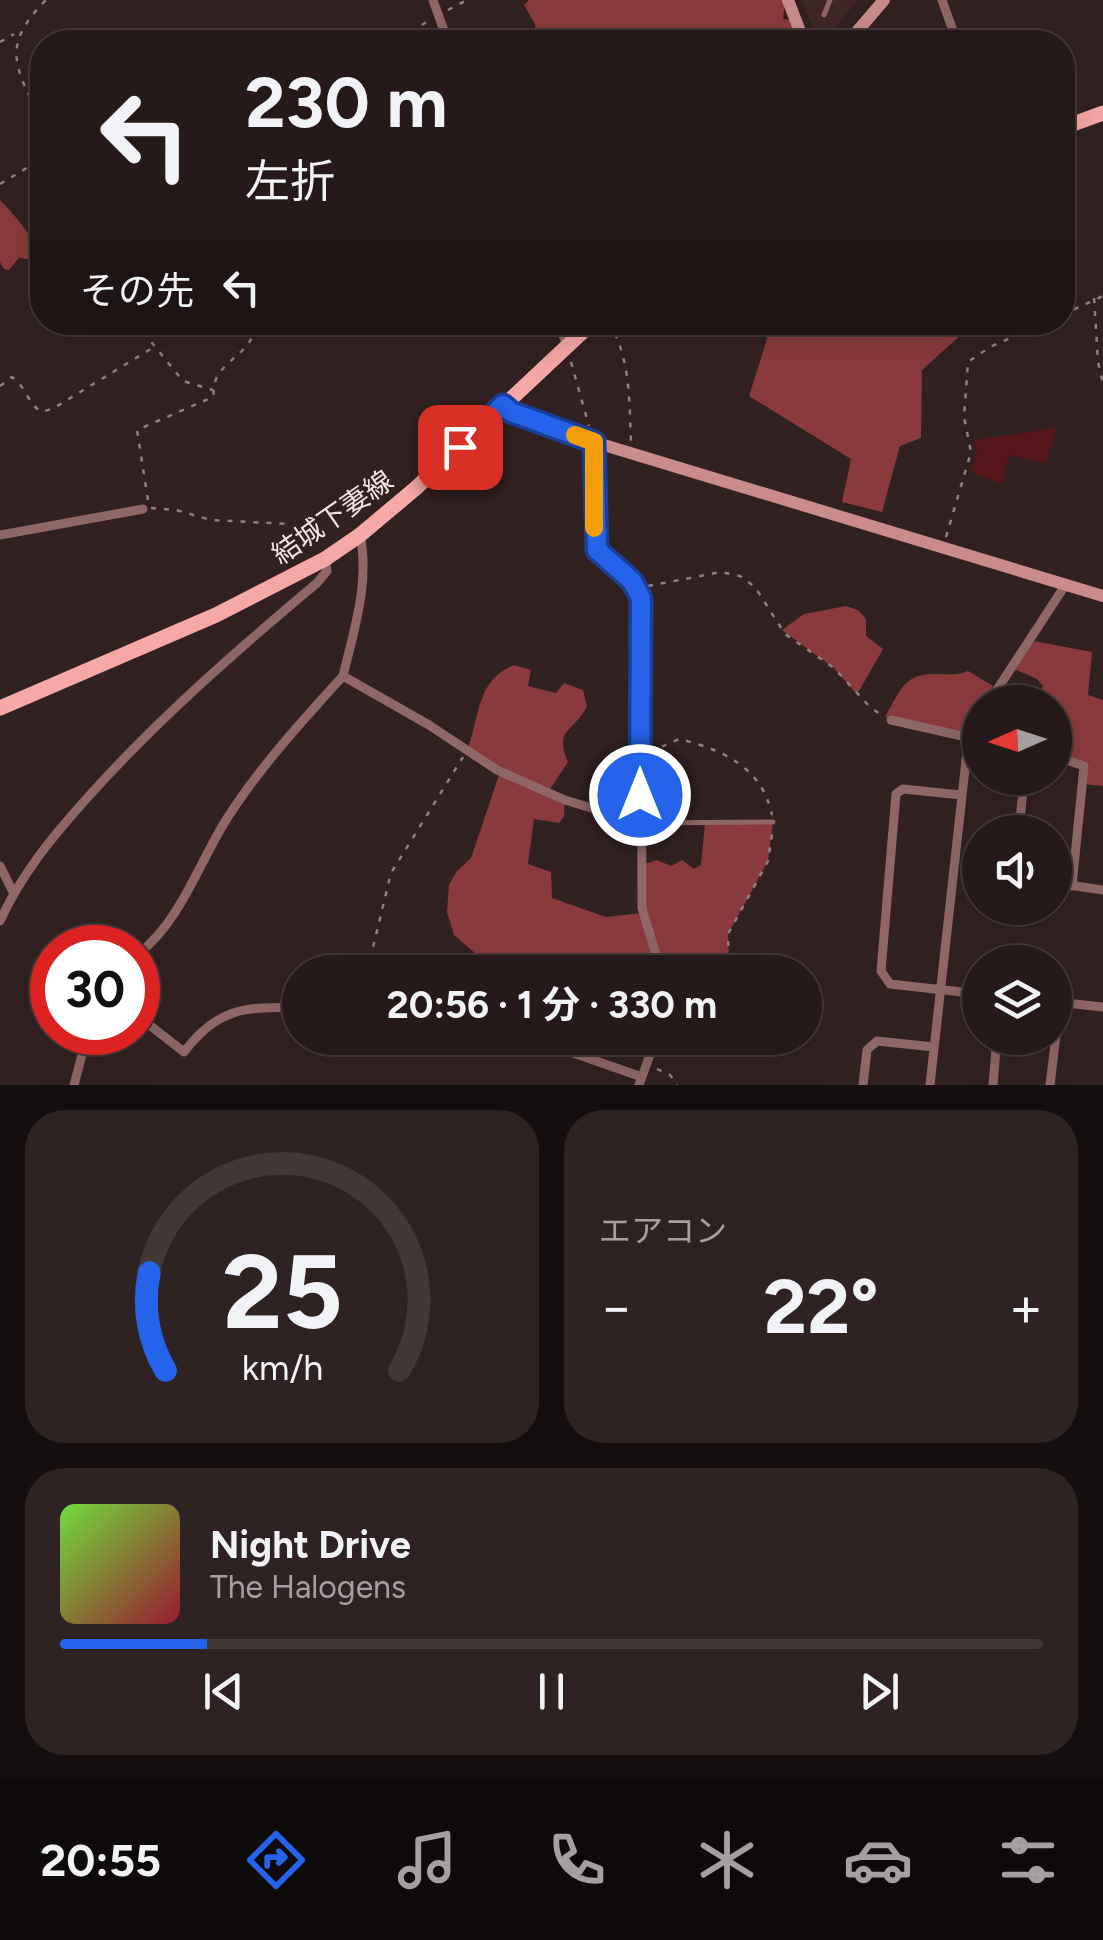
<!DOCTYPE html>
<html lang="ja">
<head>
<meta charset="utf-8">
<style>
	:root { --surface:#261919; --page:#2e2222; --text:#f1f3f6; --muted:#a4a0a2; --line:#423838; --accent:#2563eb }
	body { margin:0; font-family:Figtree,"Noto Sans JP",sans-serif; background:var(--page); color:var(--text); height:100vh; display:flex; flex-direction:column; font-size:38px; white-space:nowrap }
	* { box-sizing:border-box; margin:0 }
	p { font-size:32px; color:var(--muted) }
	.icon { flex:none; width:55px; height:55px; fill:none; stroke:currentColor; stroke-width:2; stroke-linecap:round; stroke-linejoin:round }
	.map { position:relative; height:1085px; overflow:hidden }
	.details { display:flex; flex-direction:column; gap:25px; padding:25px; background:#150e0e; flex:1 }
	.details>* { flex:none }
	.banner { position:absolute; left:30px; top:30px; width:1045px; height:305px; border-radius:40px; box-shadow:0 10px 40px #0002,0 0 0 2px var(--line); background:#261919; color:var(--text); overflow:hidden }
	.needle { width:65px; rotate:267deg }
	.tools { position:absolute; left:962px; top:685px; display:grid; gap:20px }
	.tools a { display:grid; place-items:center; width:110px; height:110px; border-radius:50%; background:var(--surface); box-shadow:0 10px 40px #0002,0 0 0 2px var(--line); font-size:50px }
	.speed { position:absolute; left:30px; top:925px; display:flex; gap:20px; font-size:50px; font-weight:700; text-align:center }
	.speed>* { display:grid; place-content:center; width:130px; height:130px; border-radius:50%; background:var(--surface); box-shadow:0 10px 40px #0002,0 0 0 2px var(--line); line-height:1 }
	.speed .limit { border:15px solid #d22; background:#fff; color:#111 }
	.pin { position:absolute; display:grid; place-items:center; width:85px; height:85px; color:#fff; margin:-42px; border-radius:20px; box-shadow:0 5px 15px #0006 }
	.me { position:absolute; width:110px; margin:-55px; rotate:0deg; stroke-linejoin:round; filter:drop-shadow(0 0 8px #0008) }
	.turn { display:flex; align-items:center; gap:35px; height:210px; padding:0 50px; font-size:45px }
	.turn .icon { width:130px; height:130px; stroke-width:2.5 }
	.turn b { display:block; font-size:70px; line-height:85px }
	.then { display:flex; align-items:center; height:95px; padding:0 50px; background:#0003; gap:20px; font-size:38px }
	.big { font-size:75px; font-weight:700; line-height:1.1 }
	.details .card { flex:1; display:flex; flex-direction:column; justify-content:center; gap:15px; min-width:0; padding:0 35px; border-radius:40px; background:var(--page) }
	.details .dial { align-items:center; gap:0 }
	.dial svg { height:260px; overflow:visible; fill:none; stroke:var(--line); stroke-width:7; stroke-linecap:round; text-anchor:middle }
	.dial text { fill:var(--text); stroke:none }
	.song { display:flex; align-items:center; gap:30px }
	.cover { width:120px; height:120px; border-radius:15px; background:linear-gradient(135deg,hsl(100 70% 55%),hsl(350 70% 35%)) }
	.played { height:10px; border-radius:5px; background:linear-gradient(90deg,var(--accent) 15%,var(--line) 15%) }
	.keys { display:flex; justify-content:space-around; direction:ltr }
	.heat { display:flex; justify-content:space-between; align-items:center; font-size:55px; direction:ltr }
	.details .tiles { flex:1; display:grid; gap:25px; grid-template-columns:1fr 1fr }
	.card:last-child { grid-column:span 2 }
	.trip { position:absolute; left:282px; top:955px; width:540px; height:100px; border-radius:50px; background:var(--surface); box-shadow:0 10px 40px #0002,0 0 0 2px var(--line); font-weight:700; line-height:100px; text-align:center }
	.tab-bar { display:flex; height:160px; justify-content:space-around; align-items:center; background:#0f0a0a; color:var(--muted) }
	.tab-bar .icon { width:70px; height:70px }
	.tab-bar .on { color:var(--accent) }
	.tab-bar b { font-size:45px; color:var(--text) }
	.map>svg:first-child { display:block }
	.built { fill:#402827 }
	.green { fill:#57171a }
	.forest { fill:#8a3a3c }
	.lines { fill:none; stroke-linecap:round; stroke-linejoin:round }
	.path { stroke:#908181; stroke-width:2.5; stroke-dasharray:5 8; stroke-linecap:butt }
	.lane { stroke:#8e6766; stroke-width:5 }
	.street { stroke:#8e6766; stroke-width:9 }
	.secondary { stroke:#c98c8a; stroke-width:12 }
	.primary { stroke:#f6a8a6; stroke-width:15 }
	.route-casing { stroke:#184099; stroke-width:25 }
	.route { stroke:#2563eb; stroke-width:18 }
	.slow { stroke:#f59e0b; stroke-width:18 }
	.labels { text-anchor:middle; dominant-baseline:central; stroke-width:10; stroke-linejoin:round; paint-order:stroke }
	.street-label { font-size:28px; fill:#f2e6e5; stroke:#322121 }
</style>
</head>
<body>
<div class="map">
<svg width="1103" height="1085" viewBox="0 0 1103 1085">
	<rect width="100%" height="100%" fill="#322121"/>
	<path class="built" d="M802,0H857L831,33L813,29Z"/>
	<path class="green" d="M1057,428L1046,463L1009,455L1002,484L971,472L977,451L974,440Z"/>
	<path class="forest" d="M529,0H785L783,19L792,20L797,42H537L535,24L524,5Z
		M0,200C12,212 34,237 38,253L27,259L19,258L9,270L4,269L0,262Z
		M772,323H958L962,334L922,370L921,438L900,446L882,512L842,502L851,459L749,396Z
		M846,606L858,610L866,619V636L883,649L859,691L855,692L834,668L782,630L804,614Z
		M1034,641L1092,652L1088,695L1103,700V786L1082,784L1084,766L1055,756V702H1038L1043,686L1037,679L1014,669Z
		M514,665L531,670L528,686L556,693L564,683L583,690L587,706C575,732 553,728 568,762L548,792L565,800L564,816L559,823L534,819L528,864L551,872L552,898L606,917L642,913L641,865L657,860L671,866L682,860L694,869L701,865L705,824L773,822L768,861L728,934L729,972H537L476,954L454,935L447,912L449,885L456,872L471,858L500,772L467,751C480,717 476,680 514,665Z
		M968,671L993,686L984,702H980L967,735L885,717C900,692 903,673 936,674C948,674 957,676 968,671Z"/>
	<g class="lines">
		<path class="path" d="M448,10L467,0
			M0,42L14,34
			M403,42L408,34L428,21
			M42,121C15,68 0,46 46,0
			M31,164L42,150
			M0,184L35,163L42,167
			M1094,298L1098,362L1103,384
			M1062,315L1103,296
			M135,322L183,381L213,390
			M609,322C631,360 629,399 631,442
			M571,362L589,426
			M0,386L12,377C26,386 28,405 42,412L54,408L154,347
			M148,500L137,430L213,397C214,391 214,385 216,379C226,357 257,350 254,322
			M151,508L176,510L211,520L309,525L318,545
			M946,537L971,452L964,417L968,362L990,347L1047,322
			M648,586L721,572L740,576L755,587L785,634L834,668L870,707L883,716
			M650,752L679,739C723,750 762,767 772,815
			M367,972L391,873L463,757
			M729,972L728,934L768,861L773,828
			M657,1069L670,1075L677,1085"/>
		<path class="lane" d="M824,15L830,0
			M644,823L773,822"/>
		<path class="street" d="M433,0L448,42
			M942,0L957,42
			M558,322L567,345
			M404,331L415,322
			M594,442L597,550L632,581L641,598L642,908L661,972
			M0,535L143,509
			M343,676C354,630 370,582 360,535
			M989,702L1066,584
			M891,720L980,740
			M1055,756L1084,766L1072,886
			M961,795L903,789L896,794L881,971L890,984L980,994
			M1019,832L1024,778
			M0,866L13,892
			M1055,883L1103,890
			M0,921C22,873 53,836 88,797C158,719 237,650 317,583L327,571L325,559
			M138,954C180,922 199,863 226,820C259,768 302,721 343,676L429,725L497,770L565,800L641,823
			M1056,1002L1103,1007
			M138,1016L184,1052C219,1006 245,1008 300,1007
			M530,1038L642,1077
			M74,1085L88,1032
			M639,1085L656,1038
			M863,1085L867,1050L877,1041L934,1047
			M930,1085L967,751L980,717
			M993,1085L997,1038
			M1050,1085L1060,1002"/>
		<path class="secondary" d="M788,0L804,42
			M848,42L884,0
			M503,405L511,413L594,442L1103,596"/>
		<path class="primary" d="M1062,128L1103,113
			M0,708L216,615L325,559L360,535L416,488L593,322"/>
	</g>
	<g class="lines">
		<g class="route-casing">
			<path id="route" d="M460,447L503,405L511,412L594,442L597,550L632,581L641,598L640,795"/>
		</g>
		<use href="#route" class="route"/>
		<path class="slow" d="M575,435L594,442V528"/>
	</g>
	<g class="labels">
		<g class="street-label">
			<text transform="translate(332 517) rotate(-35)">結城下妻線</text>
		</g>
	</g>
</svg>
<div class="tools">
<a><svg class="needle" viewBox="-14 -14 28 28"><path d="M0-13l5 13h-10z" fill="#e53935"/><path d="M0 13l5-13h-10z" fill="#a4a0a2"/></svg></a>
<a><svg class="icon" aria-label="sound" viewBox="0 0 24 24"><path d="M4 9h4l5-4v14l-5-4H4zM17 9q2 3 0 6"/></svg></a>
<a><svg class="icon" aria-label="layers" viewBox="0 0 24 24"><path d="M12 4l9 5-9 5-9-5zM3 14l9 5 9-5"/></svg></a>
</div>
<div class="speed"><div class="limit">30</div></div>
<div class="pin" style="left:460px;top:447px;background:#d93025"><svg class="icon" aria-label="arrive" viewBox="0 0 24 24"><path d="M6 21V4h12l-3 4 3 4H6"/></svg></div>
<svg class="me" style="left:640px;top:795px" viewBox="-20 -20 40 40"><circle r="17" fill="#2563eb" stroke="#fff" stroke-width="3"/><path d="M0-11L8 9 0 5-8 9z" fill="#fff"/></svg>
<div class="trip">20:56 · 1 分 · 330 m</div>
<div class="banner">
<div class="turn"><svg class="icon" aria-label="left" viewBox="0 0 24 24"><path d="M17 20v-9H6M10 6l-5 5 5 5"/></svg><div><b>230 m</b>左折</div></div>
<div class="then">その先<svg class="icon" aria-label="left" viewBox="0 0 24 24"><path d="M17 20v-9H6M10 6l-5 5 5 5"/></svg></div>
</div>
</div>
<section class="details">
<div class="tiles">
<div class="card dial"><svg viewBox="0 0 100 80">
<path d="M14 69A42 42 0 1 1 86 69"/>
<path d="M14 69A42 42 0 0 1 9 39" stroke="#2563eb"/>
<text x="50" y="56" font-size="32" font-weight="700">25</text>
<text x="50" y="72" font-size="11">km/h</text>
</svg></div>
<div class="card"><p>エアコン</p>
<div class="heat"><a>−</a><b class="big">22°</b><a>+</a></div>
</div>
<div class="card">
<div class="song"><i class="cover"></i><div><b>Night Drive</b><p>The Halogens</p></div></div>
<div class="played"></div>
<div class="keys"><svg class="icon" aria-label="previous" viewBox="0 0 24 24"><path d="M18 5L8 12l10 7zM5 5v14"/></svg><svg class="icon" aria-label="pause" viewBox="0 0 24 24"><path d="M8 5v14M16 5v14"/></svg><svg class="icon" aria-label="next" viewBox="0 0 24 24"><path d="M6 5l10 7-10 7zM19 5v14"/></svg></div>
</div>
</div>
</section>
<nav class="tab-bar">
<b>20:55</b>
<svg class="icon on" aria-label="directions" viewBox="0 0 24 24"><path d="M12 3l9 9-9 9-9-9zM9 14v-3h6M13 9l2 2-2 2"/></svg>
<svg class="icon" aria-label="music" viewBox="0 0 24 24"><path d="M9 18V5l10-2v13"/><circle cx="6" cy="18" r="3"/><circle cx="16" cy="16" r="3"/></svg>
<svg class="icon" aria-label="phone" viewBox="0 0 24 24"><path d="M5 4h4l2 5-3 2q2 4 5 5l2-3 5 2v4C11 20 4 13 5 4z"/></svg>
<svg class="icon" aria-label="climate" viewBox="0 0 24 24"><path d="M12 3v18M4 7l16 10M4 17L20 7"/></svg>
<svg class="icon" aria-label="car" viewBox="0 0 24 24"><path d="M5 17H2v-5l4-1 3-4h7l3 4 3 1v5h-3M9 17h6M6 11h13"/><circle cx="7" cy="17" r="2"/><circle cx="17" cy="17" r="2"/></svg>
<svg class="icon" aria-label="filters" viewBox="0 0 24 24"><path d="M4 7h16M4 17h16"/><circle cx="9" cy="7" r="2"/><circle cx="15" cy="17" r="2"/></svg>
</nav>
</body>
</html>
